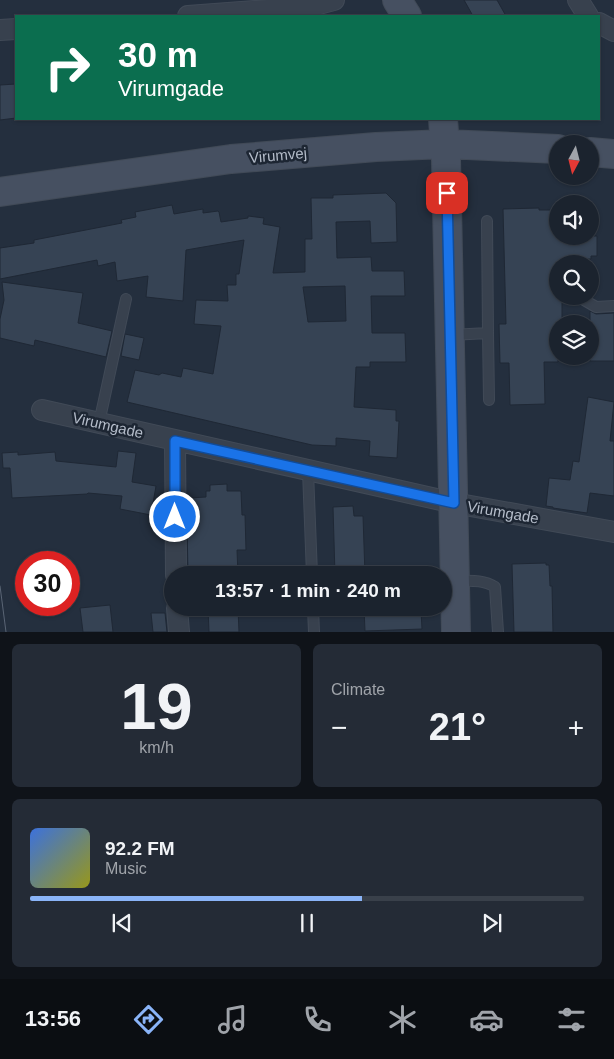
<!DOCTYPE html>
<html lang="en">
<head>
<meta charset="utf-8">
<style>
	:root { --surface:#1b232e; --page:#242b36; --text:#f1f3f6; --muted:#a0a4aa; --line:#39404a; --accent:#8ab4f8 }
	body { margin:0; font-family:Arial,sans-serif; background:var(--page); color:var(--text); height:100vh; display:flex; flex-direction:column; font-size:19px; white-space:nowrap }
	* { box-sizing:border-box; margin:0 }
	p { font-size:16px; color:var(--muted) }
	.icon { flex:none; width:28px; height:28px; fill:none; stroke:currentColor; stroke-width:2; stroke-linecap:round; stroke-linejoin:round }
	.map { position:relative; height:632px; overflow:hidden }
	.details { display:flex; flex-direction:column; gap:12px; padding:12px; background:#0f1319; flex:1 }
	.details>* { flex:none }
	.banner { position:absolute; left:15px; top:15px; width:585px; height:105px; border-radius:0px; box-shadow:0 1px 4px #0004,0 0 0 1px var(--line); background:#0b6e4f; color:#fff; overflow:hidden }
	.needle { width:32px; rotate:187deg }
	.buttons { position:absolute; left:549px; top:135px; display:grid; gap:10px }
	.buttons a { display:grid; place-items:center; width:50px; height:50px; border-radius:50%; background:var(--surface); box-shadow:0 1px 4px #0004,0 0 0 1px var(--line); font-size:25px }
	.speed { position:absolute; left:15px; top:551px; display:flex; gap:10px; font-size:25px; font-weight:700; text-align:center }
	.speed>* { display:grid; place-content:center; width:65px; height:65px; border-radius:50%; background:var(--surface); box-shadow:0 1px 4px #0004,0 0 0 1px var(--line); line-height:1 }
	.speed .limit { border:8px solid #d22; background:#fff; color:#111 }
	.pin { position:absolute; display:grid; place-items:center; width:42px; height:42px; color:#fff; margin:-21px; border-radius:10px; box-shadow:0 2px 8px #0006 }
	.me { position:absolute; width:55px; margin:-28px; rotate:0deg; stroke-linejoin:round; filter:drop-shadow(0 0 4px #0008) }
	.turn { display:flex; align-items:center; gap:18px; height:105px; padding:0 20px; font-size:22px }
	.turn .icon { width:65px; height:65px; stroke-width:2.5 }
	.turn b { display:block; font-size:35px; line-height:42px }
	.big { font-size:38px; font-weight:600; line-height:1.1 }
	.details .card { flex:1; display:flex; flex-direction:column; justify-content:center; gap:8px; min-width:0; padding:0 18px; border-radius:8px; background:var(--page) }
	.details .dial { align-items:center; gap:0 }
	.dial b { font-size:65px; line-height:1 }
	.song { display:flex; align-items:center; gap:15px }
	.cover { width:60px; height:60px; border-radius:8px; background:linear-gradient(135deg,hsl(220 70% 55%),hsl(60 70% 35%)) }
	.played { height:5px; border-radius:2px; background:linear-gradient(90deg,var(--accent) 60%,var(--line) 60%) }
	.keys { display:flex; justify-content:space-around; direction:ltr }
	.heat { display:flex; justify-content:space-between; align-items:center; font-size:28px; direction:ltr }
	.details .tiles { flex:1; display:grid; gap:12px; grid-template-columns:1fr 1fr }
	.card:last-child { grid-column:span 2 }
	.trip { position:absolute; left:164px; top:566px; width:288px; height:50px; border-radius:25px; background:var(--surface); box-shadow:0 1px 4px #0004,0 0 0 1px var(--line); font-weight:600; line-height:50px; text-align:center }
	.menu { display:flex; height:80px; justify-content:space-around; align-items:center; background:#0b0e12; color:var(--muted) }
	.menu .icon { width:35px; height:35px }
	.menu .selected { color:var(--accent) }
	.menu b { font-size:22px; color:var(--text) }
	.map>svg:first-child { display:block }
	.building { fill:#364354; stroke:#1f2835; fill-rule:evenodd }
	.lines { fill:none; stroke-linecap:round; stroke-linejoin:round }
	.lane-casing { stroke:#414a57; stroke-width:12 }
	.street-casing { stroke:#414a57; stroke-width:22 }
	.secondary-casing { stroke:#414a57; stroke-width:30 }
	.lane { stroke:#38414e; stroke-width:10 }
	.street { stroke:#38414e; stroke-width:20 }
	.secondary { stroke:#465061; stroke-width:28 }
	.tram { stroke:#5a6575; stroke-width:1 }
	.route-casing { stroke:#114b97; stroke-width:12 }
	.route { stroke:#1a73e8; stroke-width:9 }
	.labels { text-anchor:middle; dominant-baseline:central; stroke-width:5; stroke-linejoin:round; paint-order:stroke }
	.street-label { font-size:15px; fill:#b4bcc9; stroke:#1d2633 }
</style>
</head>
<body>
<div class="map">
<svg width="614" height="632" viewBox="0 0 614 632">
	<rect width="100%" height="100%" fill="#242f3e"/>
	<path class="building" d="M464,0H497L506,16H473Z
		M16,84V118L0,120V85Z
		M386,193L396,203L397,242L371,243L370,221L336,222L337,258L371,257L372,271H404L405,296H371L372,333H405L406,362H370V367H356L354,407L396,410V421H399L397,458L369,456L370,441L336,438V446L312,445L127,402L135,370L159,375L162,373L181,377L183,368L213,374L221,326L194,324L196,300L228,301L227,285H236V274H239L244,240L186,250L183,301L146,297L148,276L117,281L115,262L98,266L97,260L0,279V248L34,243V240L122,223L121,220L136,217L135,212L172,205L174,214L203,209V213L218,211L219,212L221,222L248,218V216L264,218L263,224L280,227L273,273L305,272V239H312L311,198H333V195ZM345,286L346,321L308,322L303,287Z
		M539,208V210H558V236H597V256H591V259H563V264H558V296H562V324H558V362H544L545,404L510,405L509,363H500L499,324H506L503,209Z
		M2,282L83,293L78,323L112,331L106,357L35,340L34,346L0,338V319L4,300Z
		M590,311L596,314L614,313V361H590Z
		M125,334L144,338L139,360L121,356Z
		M588,397L614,402L610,441H614V496L590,493L587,513L553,508V507L546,506L549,478L570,480L573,461L579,462Z
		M118,451L136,453L132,482L156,486L151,515L120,509L122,496L88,493L87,494L12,498L10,468H3L2,453L18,452V455L55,452L56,461L116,467Z
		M227,484V491H241L242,515H245L246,550H237L238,575H188L187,520L190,521L189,498L206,497V491H210V485Z
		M353,506L354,516H363L365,575H335L333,507Z
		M546,563V565H549L550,586H552L553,632H514L512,564Z
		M110,605L113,632H83L80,608Z
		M208,608H238L239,632H209Z
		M364,608H412V610H421L422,629L365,631Z
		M151,613H165L167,632H153Z"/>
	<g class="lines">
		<g class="lane-casing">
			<path id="lane" d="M487,221L488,333
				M583,296L584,300L596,307L614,306
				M451,335L488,333L489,400
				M99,423L126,299
				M308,471L312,575
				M455,581C469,581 483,579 495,587L498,632
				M313,608L314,632"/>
		</g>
		<g class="street-casing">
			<path id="street" d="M578,0L588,16
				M188,16L308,7L334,0
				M599,23L614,31
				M0,30L16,29
				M42,410L454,503L614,532
				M175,441L176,575
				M177,608L179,632"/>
		</g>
		<g class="secondary-casing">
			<path id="secondary" d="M397,0L407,16
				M443,119L446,159L456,632
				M590,152L614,154
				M0,192L231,159L376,147L445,144L558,149"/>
		</g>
		<use href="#lane" class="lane"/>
		<use href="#street" class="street"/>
		<use href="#secondary" class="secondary"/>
		<path class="tram" d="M0,586L6,632"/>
	</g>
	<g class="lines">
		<g class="route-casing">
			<path id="route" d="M175,517V441L454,503L447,193"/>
		</g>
		<use href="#route" class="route"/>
	</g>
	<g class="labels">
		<g class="street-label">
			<text transform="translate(278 155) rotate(-5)">Virumvej</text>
			<text transform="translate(108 425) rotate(13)">Virumgade</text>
			<text transform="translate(503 512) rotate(10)">Virumgade</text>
		</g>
	</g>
</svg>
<div class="buttons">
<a><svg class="needle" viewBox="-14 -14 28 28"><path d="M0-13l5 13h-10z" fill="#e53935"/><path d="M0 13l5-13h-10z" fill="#a0a4aa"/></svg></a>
<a><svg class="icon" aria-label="sound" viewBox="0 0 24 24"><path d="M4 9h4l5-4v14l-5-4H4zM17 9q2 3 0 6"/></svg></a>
<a><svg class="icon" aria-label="search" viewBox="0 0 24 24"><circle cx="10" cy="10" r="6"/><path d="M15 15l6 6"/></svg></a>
<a><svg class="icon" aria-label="layers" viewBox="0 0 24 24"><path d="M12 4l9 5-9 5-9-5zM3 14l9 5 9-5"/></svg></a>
</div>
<div class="speed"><div class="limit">30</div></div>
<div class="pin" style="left:447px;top:193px;background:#d93025"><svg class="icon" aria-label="arrive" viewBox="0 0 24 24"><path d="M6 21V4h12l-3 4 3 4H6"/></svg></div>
<svg class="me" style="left:175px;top:517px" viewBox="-20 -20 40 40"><circle r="17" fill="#1a73e8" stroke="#fff" stroke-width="3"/><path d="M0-11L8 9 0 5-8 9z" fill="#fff"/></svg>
<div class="trip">13:57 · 1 min · 240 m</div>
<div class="banner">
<div class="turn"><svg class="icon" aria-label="right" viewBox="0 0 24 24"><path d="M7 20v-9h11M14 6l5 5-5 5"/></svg><div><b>30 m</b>Virumgade</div></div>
</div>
</div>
<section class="details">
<div class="tiles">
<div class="card dial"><b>19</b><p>km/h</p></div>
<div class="card"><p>Climate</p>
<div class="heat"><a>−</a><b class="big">21°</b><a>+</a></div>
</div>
<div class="card">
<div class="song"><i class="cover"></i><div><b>92.2 FM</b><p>Music</p></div></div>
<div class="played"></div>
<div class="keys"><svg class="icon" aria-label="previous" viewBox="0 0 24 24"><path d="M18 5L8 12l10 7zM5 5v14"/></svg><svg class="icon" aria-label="pause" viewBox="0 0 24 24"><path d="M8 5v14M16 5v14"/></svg><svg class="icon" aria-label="next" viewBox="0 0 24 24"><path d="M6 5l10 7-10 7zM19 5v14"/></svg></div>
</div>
</div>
</section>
<nav class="menu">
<b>13:56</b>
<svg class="icon selected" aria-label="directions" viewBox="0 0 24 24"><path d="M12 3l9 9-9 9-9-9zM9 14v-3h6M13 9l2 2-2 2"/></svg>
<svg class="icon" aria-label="music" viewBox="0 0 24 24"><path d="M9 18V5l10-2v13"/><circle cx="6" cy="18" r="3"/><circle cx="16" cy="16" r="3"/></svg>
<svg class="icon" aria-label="phone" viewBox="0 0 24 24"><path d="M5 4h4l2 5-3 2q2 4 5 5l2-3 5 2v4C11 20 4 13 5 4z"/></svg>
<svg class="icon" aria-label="climate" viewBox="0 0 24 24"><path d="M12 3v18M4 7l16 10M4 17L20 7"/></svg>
<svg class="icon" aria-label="car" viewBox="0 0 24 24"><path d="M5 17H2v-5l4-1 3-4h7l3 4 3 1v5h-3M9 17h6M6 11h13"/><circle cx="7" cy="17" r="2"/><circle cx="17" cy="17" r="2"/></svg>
<svg class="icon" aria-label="filters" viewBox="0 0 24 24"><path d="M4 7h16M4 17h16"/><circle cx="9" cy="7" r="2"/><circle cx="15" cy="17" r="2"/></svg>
</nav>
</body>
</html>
